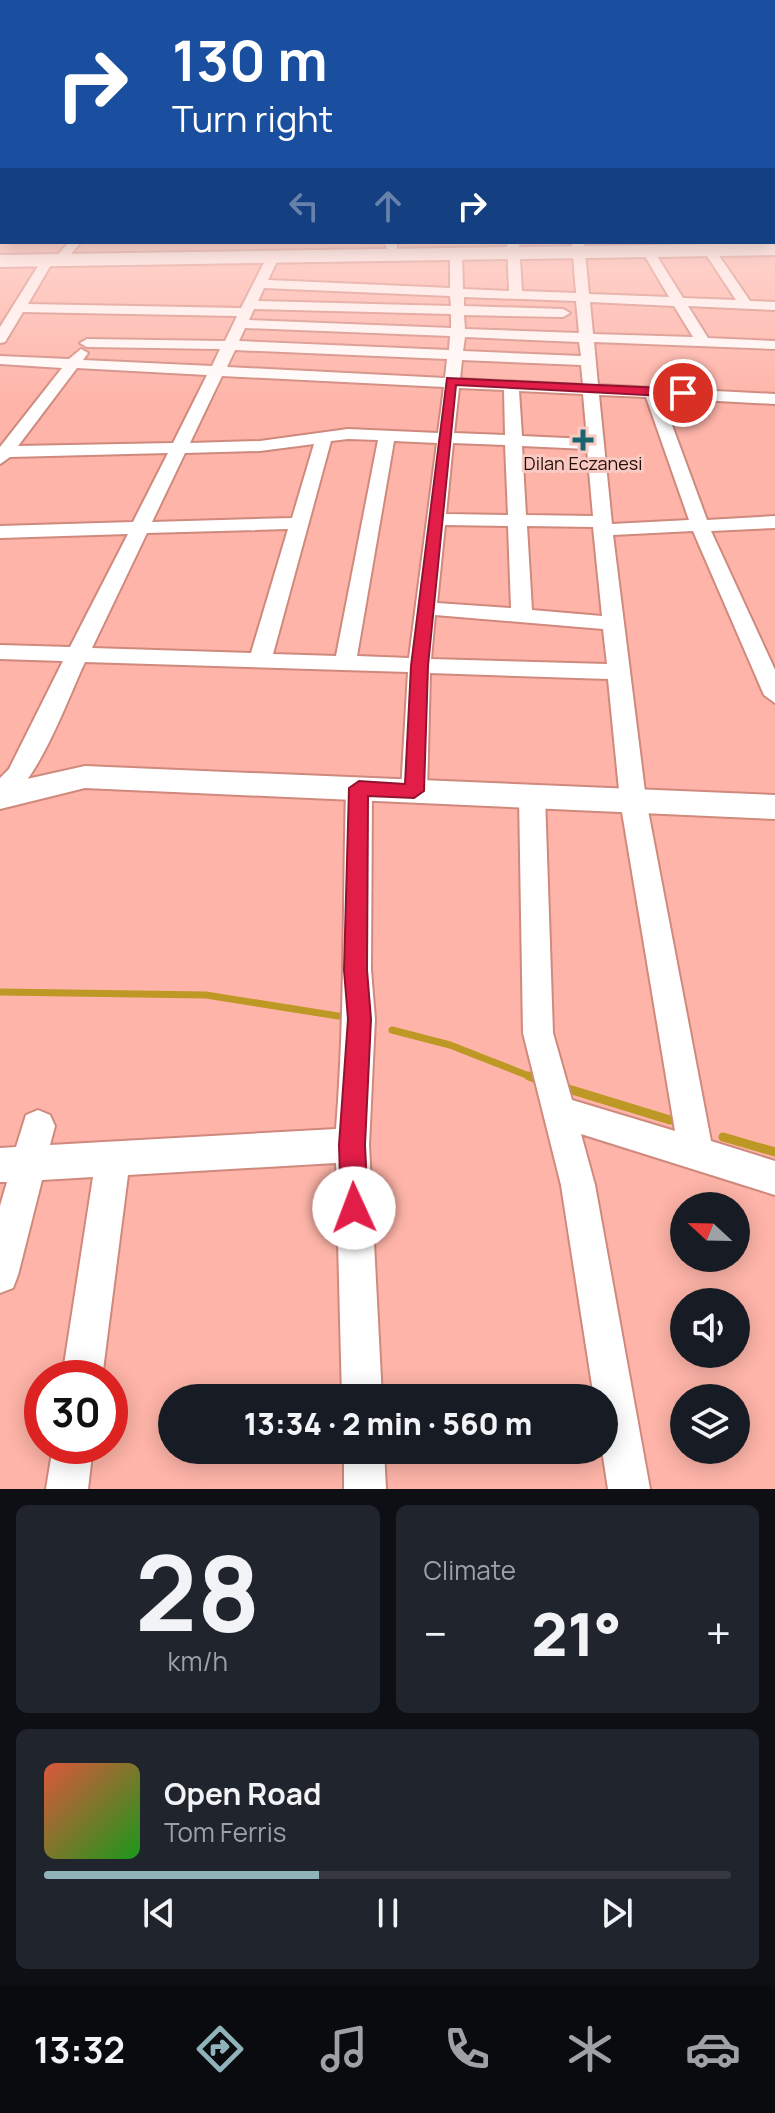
<!DOCTYPE html>
<html lang="en">
<head>
<meta charset="utf-8">
<style>
	:root { --surface:#171b24; --page:#20242c; --text:#f1f3f6; --muted:#9ea1a6; --line:#363941; --accent:#90b3ba }
	body { margin:0; font-family:Manrope,sans-serif; background:var(--page); color:var(--text); height:100vh; display:flex; flex-direction:column; font-size:30px; white-space:nowrap }
	* { box-sizing:border-box; margin:0 }
	p { font-size:26px; color:var(--muted) }
	.icon { flex:none; width:44px; height:44px; fill:none; stroke:currentColor; stroke-width:2; stroke-linecap:round; stroke-linejoin:round }
	.map { position:relative; height:1489px; overflow:hidden }
	.details { display:flex; flex-direction:column; gap:16px; padding:16px; background:#0d0f14; flex:1 }
	.details>* { flex:none }
	.guide { position:absolute; left:0px; top:0px; width:776px; height:244px; box-shadow:0 4px 20px #0003; background:#1a4fa0; color:#fff; overflow:hidden }
	.needle { width:52px; rotate:292deg }
	.tools { position:absolute; left:670px; top:1192px; display:grid; gap:16px }
	.tools a { display:grid; place-items:center; width:80px; height:80px; border-radius:50%; background:var(--surface); box-shadow:0 4px 20px #0003; font-size:40px }
	.speed { position:absolute; left:24px; top:1360px; display:flex; gap:16px; font-size:40px; font-weight:700; text-align:center }
	.speed>* { display:grid; place-content:center; width:104px; height:104px; border-radius:50%; background:var(--surface); box-shadow:0 4px 20px #0003; line-height:1 }
	.speed .limit { border:12px solid #d22; background:#fff; color:#111 }
	.pin { position:absolute; display:grid; place-items:center; width:68px; height:68px; color:#fff; margin:-34px; border:4px solid #fff; border-radius:50%; box-shadow:0 2px 8px #0007 }
	.me { position:absolute; width:88px; margin:-44px; rotate:358deg; stroke-linejoin:round; filter:drop-shadow(0 0 6px #0008) }
	.turn { display:flex; align-items:center; gap:28px; height:168px; padding:0 40px; font-size:36px }
	.turn .icon { width:104px; height:104px; stroke-width:2.5 }
	.turn b { display:block; font-size:56px; line-height:68px }
	.lanes { display:flex; align-items:center; height:76px; padding:0 40px; background:#0003; justify-content:center; gap:40px; direction:ltr }
	.lanes .off { opacity:.35 }
	.big { font-size:60px; font-weight:800; line-height:1.1 }
	.details .card { flex:1; display:flex; flex-direction:column; justify-content:center; gap:12px; min-width:0; padding:0 28px; border-radius:12px; background:var(--page) }
	.details .dial { align-items:center; gap:0 }
	.dial b { font-size:104px; line-height:1 }
	.song { display:flex; align-items:center; gap:24px }
	.cover { width:96px; height:96px; border-radius:12px; background:linear-gradient(135deg,hsl(10 70% 55%),hsl(120 70% 35%)) }
	.played { height:8px; border-radius:4px; background:linear-gradient(90deg,var(--accent) 40%,var(--line) 40%) }
	.keys { display:flex; justify-content:space-around; direction:ltr }
	.heat { display:flex; justify-content:space-between; align-items:center; font-size:44px; direction:ltr }
	.details .tiles { flex:1; display:grid; gap:16px; grid-template-columns:1fr 1fr }
	.card:last-child { grid-column:span 2 }
	.trip { position:absolute; left:158px; top:1384px; width:460px; height:80px; border-radius:40px; background:var(--surface); box-shadow:0 4px 20px #0003; font-weight:800; line-height:80px; text-align:center }
	.tabs { display:flex; height:128px; justify-content:space-around; align-items:center; background:#090b0e; color:var(--muted) }
	.tabs .icon { width:56px; height:56px }
	.tabs .selected { color:var(--accent) }
	.tabs b { font-size:36px; color:var(--text) }
	.map>svg:first-child { display:block }
	.lines { fill:none; stroke-linecap:round; stroke-linejoin:round }
	.stream-far1 { stroke:#bd9825; stroke-width:7 }
	.stream { stroke:#bd9825; stroke-width:9 }
	.minor-casing { stroke:#cf897d; stroke-width:4 }
	.tertiary-casing { stroke:#cf897d; stroke-width:4 }
	.primary-casing { stroke:#cf897d; stroke-width:4 }
	.minor { fill:#fff; fill-rule:evenodd }
	.tertiary { fill:#fff; fill-rule:evenodd }
	.primary { fill:#fff; fill-rule:evenodd }
	.route { fill:#e11d48; stroke:#92132f; stroke-width:2 }
	.poi-dot { fill:#196470; stroke:#f8cac2; stroke-width:3 }
	.labels { text-anchor:middle; dominant-baseline:central; stroke-width:6; stroke-linejoin:round; paint-order:stroke }
	.far-poi-label { font-size:18px; fill:#260c09; stroke:#f8cac2 }
</style>
</head>
<body>
<div class="map">
<svg width="775" height="1489" viewBox="0 0 775 1489">
	<rect width="100%" height="100%" fill="#feb4a8"/>
	<g class="lines">
		<path class="stream-far1" d="M0,992L206,995L338,1016
			M392,1030L450,1045L534,1078"/>
		<path class="stream" d="M529,1076L540,1080
			M562,1087L670,1120
			M723,1137L775,1152"/>
		<g class="minor-casing">
			<path id="minor" d="M0,201H2V207H0Z
				M774,205H775V211H774Z
				M69,242H81L65,261L55,258L28,304L241,308L268,255L274,251L280,255L268,280L450,288V253L456,249L462,253L463,289L509,291L507,242H519L522,291L576,293L572,242H584L589,294L669,297L642,251L648,247L652,248L683,298L736,300L703,250L709,246L713,247L750,301L775,302V310L688,306L708,338L775,341V349L594,342L598,385L775,394V404L662,398L707,520L775,516V528L711,531L775,670V703L764,695L693,531L613,535L646,800L711,1141L775,1161V1195L581,1134L595,1185L650,1489H608L602,1450L604,1398H594L561,1185L523,1033L519,796L523,789H541L545,796L553,1033L572,1100L675,1131L620,800L608,679L430,673L427,791L423,798H405L401,791L408,672L85,662C69,695 35,793 0,803V778L9,769L63,661L0,659V645L70,647L128,534L0,538V526L133,522L168,453L10,457L0,464V447L62,368L0,364V356L69,359L81,349L88,353L83,360L212,366L220,349L87,347L80,343L87,339L225,341L237,316L23,312L5,342L0,343V327L43,258L49,254L55,258ZM264,288L450,296L451,306L258,301ZM464,297L576,301L579,333L465,329L464,315L563,317L570,313L563,309L464,306ZM590,302L674,306L693,337L593,334ZM254,309L451,314V328L249,320ZM245,328L450,336L449,350L239,341ZM465,337L579,342L581,356L463,351ZM235,350L447,359L445,378L227,367ZM462,360L581,365L583,385L460,379ZM77,368L207,375L173,443L18,446ZM222,376L444,387L438,433L348,429L260,441L190,443ZM459,388L504,390L505,435L454,433ZM519,391L583,394L587,439L522,436ZM599,395L646,397L689,520L612,524ZM348,439L378,440L336,656L273,654L331,441ZM394,441L437,443L409,658L357,656ZM453,443L505,445L508,515L446,514ZM314,444L292,518L152,522L185,453L260,451ZM522,446L587,449L593,516L526,515ZM445,525L508,526L511,608L437,603ZM527,526L593,527L602,616L532,610ZM288,529L251,653L92,648L147,533ZM435,615L603,629L607,664L431,659Z
				M384,242H396L399,257H391Z
				M359,779L368,781L372,788L371,970L375,1019L369,1145L382,1398H342L336,1163L128,1175L102,1378H62L93,1177L42,1180L18,1275L13,1288L0,1293V1206L7,1182H0V1148L16,1147L26,1115L38,1110L50,1115L55,1126L50,1145L336,1129C345,1016 343,902 346,788L350,781Z
				M53,1446H93L88,1489H46Z
				M344,1450H384L386,1489H344Z"/>
		</g>
		<g class="tertiary-casing">
			<path id="tertiary" d="M85,766L775,795V819L85,788L0,809V785Z"/>
		</g>
		<g class="primary-casing">
			<path id="primary" d="M775,243V255L0,267V255Z"/>
		</g>
		<use href="#minor" class="minor"/>
		<use href="#tertiary" class="tertiary"/>
		<use href="#primary" class="primary"/>
	</g>
	<linearGradient id="sky" x2="0" y2="1"><stop stop-color="#97a99a"/><stop offset="0.49" stop-color="#ffddd8"/><stop offset="1" stop-color="#ffddd8" stop-opacity="0"/></linearGradient>
	<rect width="775" height="405" fill="url(#sky)"/>
	<path class="route" d="M447,378L683,389L689,393L683,397L456,385L428,666L424,791L414,798L368,796L367,970L371,1019L365,1145L368,1208L364,1218L354,1222L345,1218L341,1208L339,1145L348,1019L344,970L349,788L359,781L405,784L411,666Z"/>
	<path class="poi-dot" d="M579 428h8v8h8v8h-8v8h-8v-8h-8v-8h8z"/>
	<g class="labels">
		<g class="far-poi-label">
			<text x="583" y="463">Dilan Eczanesi</text>
		</g>
	</g>
</svg>
<div class="tools">
<a><svg class="needle" viewBox="-14 -14 28 28"><path d="M0-13l5 13h-10z" fill="#e53935"/><path d="M0 13l5-13h-10z" fill="#9ea1a6"/></svg></a>
<a><svg class="icon" aria-label="sound" viewBox="0 0 24 24"><path d="M4 9h4l5-4v14l-5-4H4zM17 9q2 3 0 6"/></svg></a>
<a><svg class="icon" aria-label="layers" viewBox="0 0 24 24"><path d="M12 4l9 5-9 5-9-5zM3 14l9 5 9-5"/></svg></a>
</div>
<div class="speed"><div class="limit">30</div></div>
<div class="pin" style="left:683px;top:393px;background:#d93025"><svg class="icon" aria-label="arrive" viewBox="0 0 24 24"><path d="M6 21V4h12l-3 4 3 4H6"/></svg></div>
<svg class="me" style="left:354px;top:1208px" viewBox="-20 -20 40 40"><circle r="19" fill="#fff"/><path d="M0-13L10 11 0 6-10 11z" fill="#e11d48"/></svg>
<div class="trip">13:34 · 2 min · 560 m</div>
<div class="guide">
<div class="turn"><svg class="icon" aria-label="right" viewBox="0 0 24 24"><path d="M7 20v-9h11M14 6l5 5-5 5"/></svg><div><b>130 m</b>Turn right</div></div>
<div class="lanes"><svg class="icon off" aria-label="left" viewBox="0 0 24 24"><path d="M17 20v-9H6M10 6l-5 5 5 5"/></svg><svg class="icon off" aria-label="ahead" viewBox="0 0 24 24"><path d="M12 20V5M6 11l6-6 6 6"/></svg><svg class="icon" aria-label="right" viewBox="0 0 24 24"><path d="M7 20v-9h11M14 6l5 5-5 5"/></svg></div>
</div>
</div>
<section class="details">
<div class="tiles">
<div class="card dial"><b>28</b><p>km/h</p></div>
<div class="card"><p>Climate</p>
<div class="heat"><a>−</a><b class="big">21°</b><a>+</a></div>
</div>
<div class="card">
<div class="song"><i class="cover"></i><div><b>Open Road</b><p>Tom Ferris</p></div></div>
<div class="played"></div>
<div class="keys"><svg class="icon" aria-label="previous" viewBox="0 0 24 24"><path d="M18 5L8 12l10 7zM5 5v14"/></svg><svg class="icon" aria-label="pause" viewBox="0 0 24 24"><path d="M8 5v14M16 5v14"/></svg><svg class="icon" aria-label="next" viewBox="0 0 24 24"><path d="M6 5l10 7-10 7zM19 5v14"/></svg></div>
</div>
</div>
</section>
<nav class="tabs">
<b>13:32</b>
<svg class="icon selected" aria-label="directions" viewBox="0 0 24 24"><path d="M12 3l9 9-9 9-9-9zM9 14v-3h6M13 9l2 2-2 2"/></svg>
<svg class="icon" aria-label="music" viewBox="0 0 24 24"><path d="M9 18V5l10-2v13"/><circle cx="6" cy="18" r="3"/><circle cx="16" cy="16" r="3"/></svg>
<svg class="icon" aria-label="phone" viewBox="0 0 24 24"><path d="M5 4h4l2 5-3 2q2 4 5 5l2-3 5 2v4C11 20 4 13 5 4z"/></svg>
<svg class="icon" aria-label="climate" viewBox="0 0 24 24"><path d="M12 3v18M4 7l16 10M4 17L20 7"/></svg>
<svg class="icon" aria-label="car" viewBox="0 0 24 24"><path d="M5 17H2v-5l4-1 3-4h7l3 4 3 1v5h-3M9 17h6M6 11h13"/><circle cx="7" cy="17" r="2"/><circle cx="17" cy="17" r="2"/></svg>
</nav>
</body>
</html>
